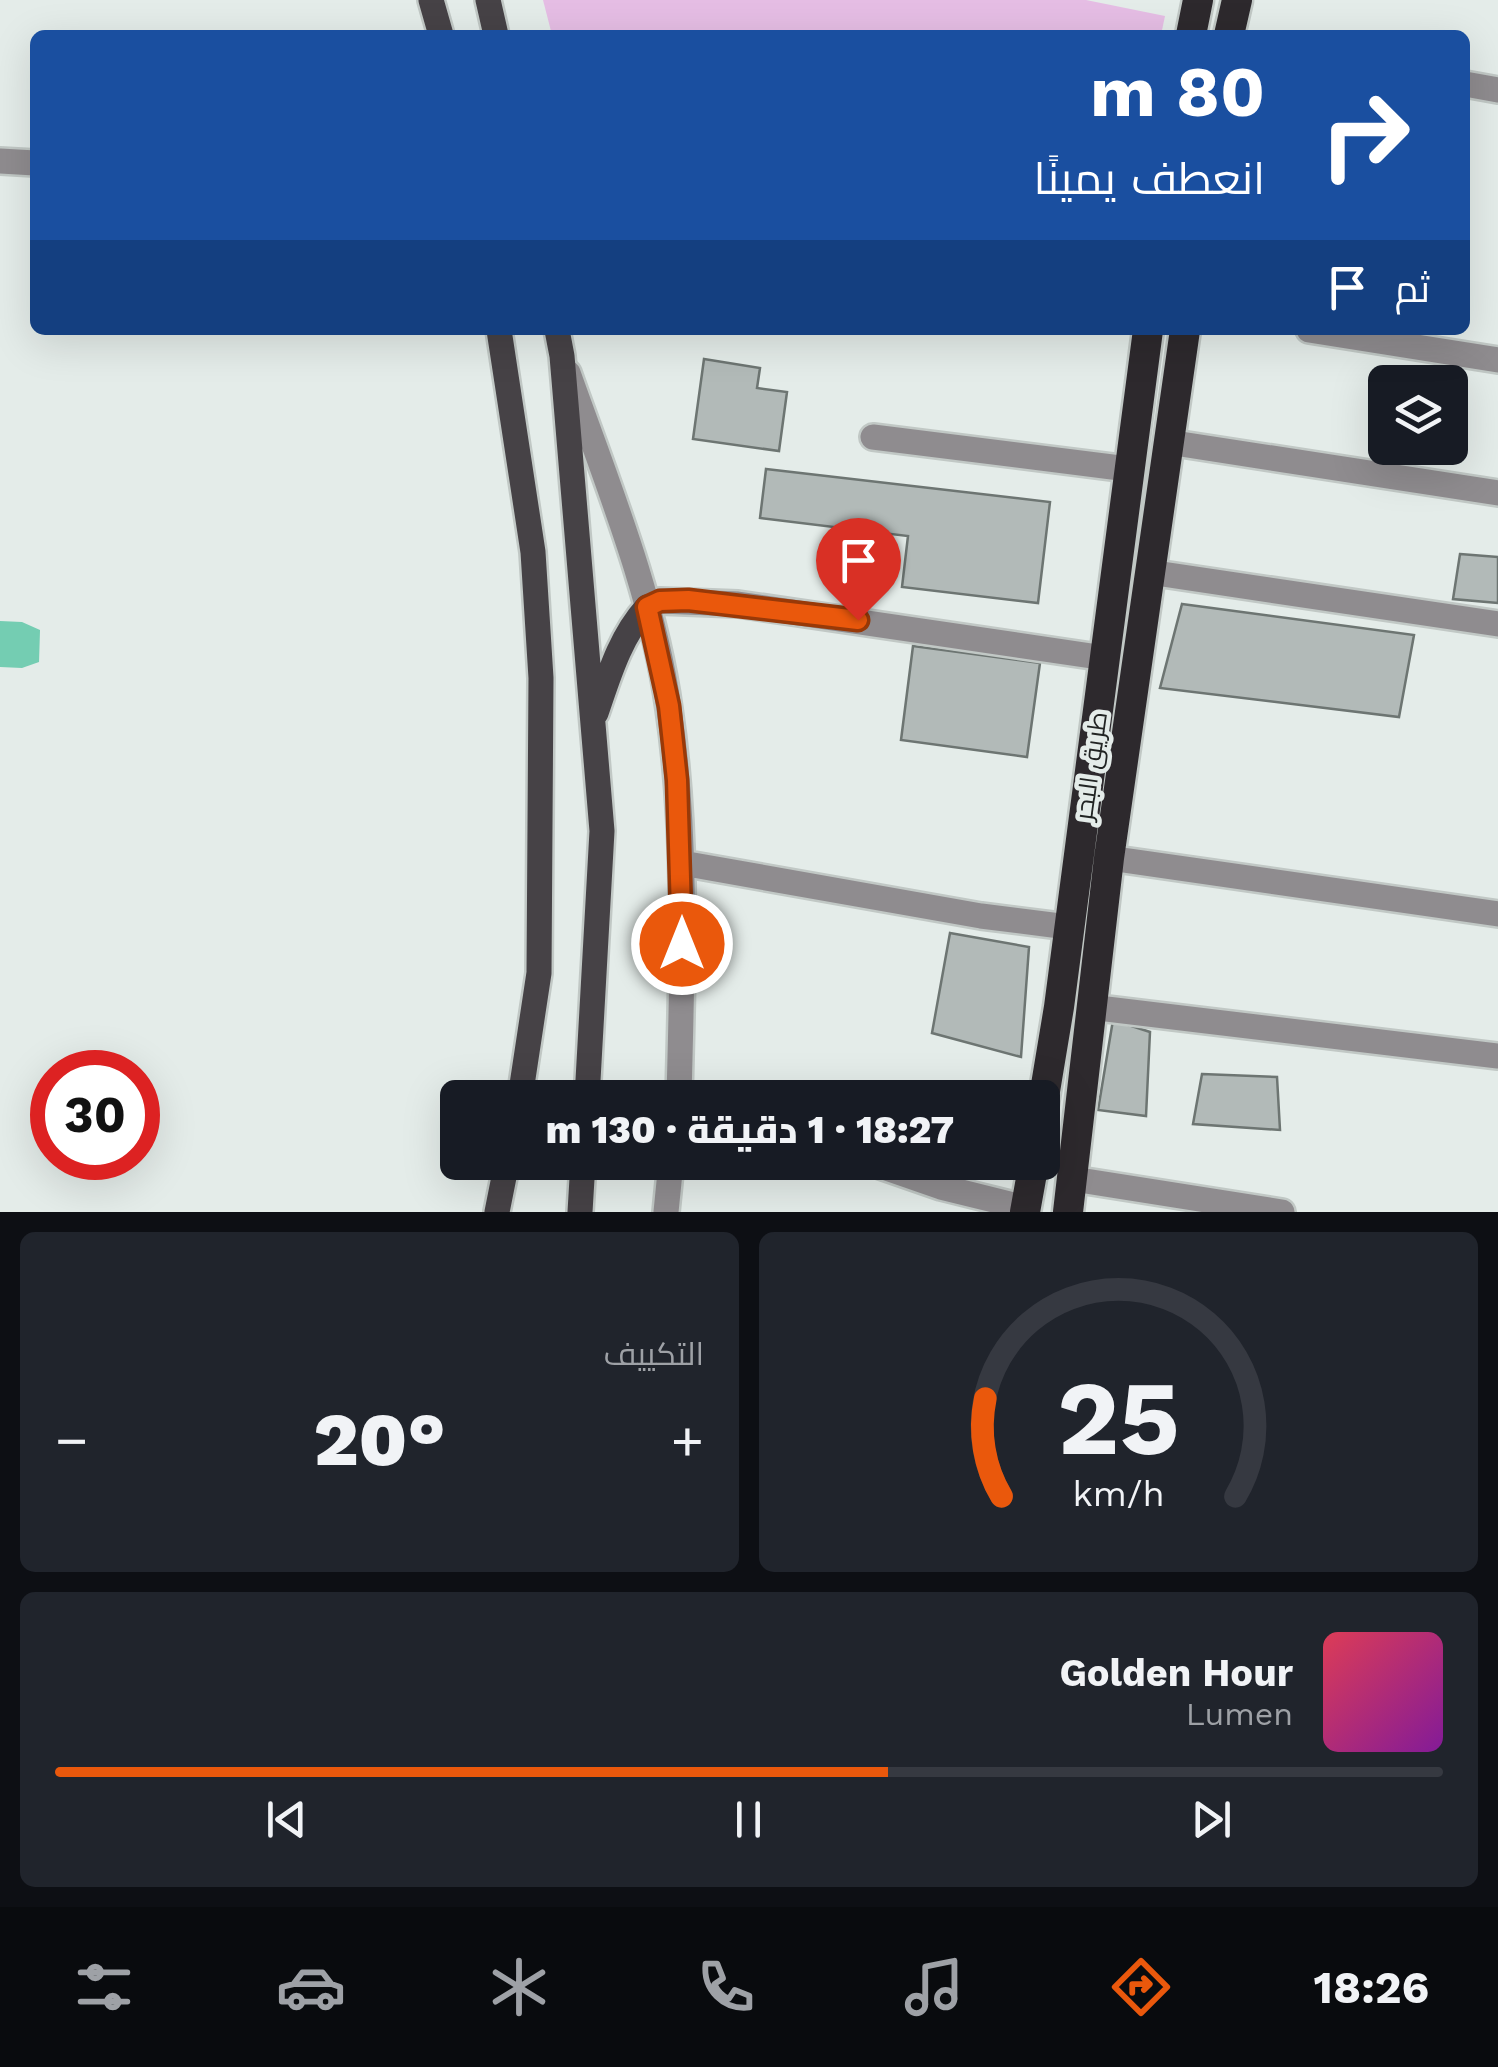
<!DOCTYPE html>
<html lang="ar">
<head>
<meta charset="utf-8">
<style>
	:root { --surface:#171b24; --page:#20242c; --text:#f1f3f6; --muted:#9ea1a6; --line:#363941; --accent:#ea580c }
	body { margin:0; font-family:"Work Sans",Cairo,sans-serif; background:var(--page); color:var(--text); direction:rtl; height:100vh; display:flex; flex-direction:column; font-size:38px; white-space:nowrap }
	* { box-sizing:border-box; margin:0 }
	p { font-size:32px; color:var(--muted) }
	.icon { flex:none; width:55px; height:55px; fill:none; stroke:currentColor; stroke-width:2; stroke-linecap:round; stroke-linejoin:round }
	.map { position:relative; height:1212px; overflow:hidden; direction:ltr }
	.details { display:flex; flex-direction:column; gap:20px; padding:20px; background:#0d0f14; flex:1 }
	.details>* { flex:none }
	.top-card { position:absolute; left:30px; top:30px; width:1440px; height:305px; border-radius:15px; box-shadow:0 10px 40px #0002; direction:rtl; background:#1a4fa0; color:#fff; overflow:hidden }
	.buttons { position:absolute; left:1368px; top:365px; display:grid; gap:20px }
	.buttons a { display:grid; place-items:center; width:100px; height:100px; border-radius:15px; background:var(--surface); box-shadow:0 10px 40px #0002; font-size:50px }
	.speed { position:absolute; left:30px; top:1050px; display:flex; gap:20px; font-size:50px; font-weight:700; text-align:center }
	.speed>* { display:grid; place-content:center; width:130px; height:130px; border-radius:50%; background:var(--surface); box-shadow:0 10px 40px #0002; line-height:1 }
	.speed .limit { border:15px solid #d22; background:#fff; color:#111 }
	.pin { position:absolute; display:grid; place-items:center; width:85px; height:85px; color:#fff; margin:-102px -42px; border-radius:50% 50% 50% 0; rotate:-45deg; box-shadow:0 0 10px #0007 }
	.pin .icon { rotate:45deg }
	.me { position:absolute; width:110px; margin:-55px; rotate:0deg; stroke-linejoin:round; filter:drop-shadow(0 0 8px #0008) }
	.turn { display:flex; align-items:center; gap:35px; height:210px; padding:0 40px; font-size:45px }
	.turn .icon { width:130px; height:130px; stroke-width:2.5 }
	.turn b { display:block; font-size:70px; line-height:85px }
	.then { display:flex; align-items:center; height:95px; padding:0 40px; background:#0003; gap:20px; font-size:38px }
	.big { font-size:75px; font-weight:800; line-height:1.1 }
	.details .widget { flex:1; display:flex; flex-direction:column; justify-content:center; gap:15px; min-width:0; padding:0 35px; border-radius:15px; background:var(--page) }
	.details .dial { align-items:center; gap:0 }
	.dial svg { height:260px; overflow:visible; fill:none; stroke:var(--line); stroke-width:7; stroke-linecap:round; text-anchor:middle }
	.dial text { fill:var(--text); stroke:none }
	.song { display:flex; align-items:center; gap:30px }
	.cover { width:120px; height:120px; border-radius:15px; background:linear-gradient(135deg,hsl(350 70% 55%),hsl(290 70% 35%)) }
	.played { height:10px; border-radius:5px; background:linear-gradient(90deg,var(--accent) 60%,var(--line) 60%) }
	.keys { display:flex; justify-content:space-around; direction:ltr }
	.heat { display:flex; justify-content:space-between; align-items:center; font-size:55px; direction:ltr }
	.details .tiles { flex:1; display:grid; gap:20px; grid-template-columns:1fr 1fr }
	.widget:last-child { grid-column:span 2 }
	.trip { position:absolute; left:440px; top:1080px; width:620px; height:100px; border-radius:15px; background:var(--surface); box-shadow:0 10px 40px #0002; font-weight:800; line-height:100px; text-align:center; direction:rtl }
	.tabs { display:flex; height:160px; justify-content:space-around; align-items:center; background:#090b0e; color:var(--muted) }
	.tabs .icon { width:70px; height:70px }
	.tabs .selected { color:var(--accent) }
	.tabs b { font-size:45px; color:var(--text) }
	.map>svg:first-child { display:block }
	.green { fill:#e5bde4 }
	.water { fill:#74cdb2 }
	.building { fill:#b2bab8; stroke:#6d7572; stroke-width:2.5 }
	.lines { fill:none; stroke-linecap:round; stroke-linejoin:round }
	.minor-casing { stroke:#c1c8c5; stroke-width:30 }
	.major-casing { stroke:#c1c8c5; stroke-width:30 }
	.highway-casing { stroke:#c1c8c5; stroke-width:35 }
	.minor { stroke:#8f8c8f; stroke-width:25 }
	.major { stroke:#464246; stroke-width:25 }
	.highway { stroke:#2d292d; stroke-width:30 }
	.route-casing { stroke:#983908; stroke-width:25 }
	.route { stroke:#ea580c; stroke-width:18 }
	.labels { text-anchor:middle; dominant-baseline:central; stroke-width:9; stroke-linejoin:round; paint-order:stroke }
	.street-label { font-size:25px; fill:#212423; stroke:#e4ece9 }
</style>
</head>
<body>
<div class="map">
<svg width="1498" height="1212" viewBox="0 0 1498 1212">
	<rect width="100%" height="100%" fill="#e4ece9"/>
	<path class="green" d="M543,0H1086L1165,16L1161,35H552Z"/>
	<path class="water" d="M0,621L22,622L40,630L39,662L22,668L0,667Z"/>
	<path class="building" d="M704,359L760,368L757,388L787,392L779,451L693,439Z
		M766,469L1050,502L1038,603L902,587L908,536L760,518Z
		M1460,554L1498,557V603L1453,599Z
		M1182,604L1414,635L1399,717L1160,688Z
		M913,646L1040,663L1027,757L901,740Z
		M950,933L1029,947L1021,1057L932,1033Z
		M1113,1020L1150,1032L1146,1116L1098,1110Z
		M1202,1074L1277,1077L1280,1130L1193,1124Z"/>
	<g class="lines">
		<g class="minor-casing">
			<path id="minor" d="M1465,84L1498,90
				M0,161L35,163
				M1309,330L1498,360
				M568,373C607,483 653,594 669,709C688,838 682,968 679,1098
				M873,437L1128,469
				M1168,442L1498,493
				M1149,572L1498,624
				M647,607L660,601L738,604L1105,658
				M1109,858L1498,914
				M682,863L981,916L1068,927
				M1090,1007L1498,1056
				M869,1162L941,1187L1026,1208
				M1073,1179L1282,1212
				M666,1212L671,1162"/>
		</g>
		<g class="major-casing">
			<path id="major" d="M431,0L441,35
				M488,0L496,35
				M499,330L533,552L541,678L539,973L520,1098
				M557,330L562,356L602,831L587,1098
				M596,713C609,675 620,637 647,607
				M497,1212L507,1162
				M580,1212L583,1162"/>
		</g>
		<g class="highway-casing">
			<path id="highway" d="M1191,35L1198,0
				M1229,35L1237,0
				M1042,1109L1059,1007L1148,330
				M1025,1212L1034,1162
				M1068,1212L1109,858L1185,330"/>
		</g>
		<use href="#minor" class="minor"/>
		<use href="#major" class="major"/>
		<use href="#highway" class="highway"/>
	</g>
	<g class="lines">
		<g class="route-casing">
			<path id="route" d="M682,944L677,780L669,706L647,607L660,601L688,600L858,620"/>
		</g>
		<use href="#route" class="route"/>
	</g>
	<g class="labels">
		<g class="street-label">
			<text transform="translate(1091 766) rotate(-82)">طريق البحر</text>
		</g>
	</g>
</svg>
<div class="buttons">
<a><svg class="icon" aria-label="layers" viewBox="0 0 24 24"><path d="M12 4l9 5-9 5-9-5zM3 14l9 5 9-5"/></svg></a>
</div>
<div class="speed"><div class="limit">30</div></div>
<div class="pin" style="left:858px;top:620px;background:#d93025"><svg class="icon" aria-label="arrive" viewBox="0 0 24 24"><path d="M6 21V4h12l-3 4 3 4H6"/></svg></div>
<svg class="me" style="left:682px;top:944px" viewBox="-20 -20 40 40"><circle r="17" fill="#ea580c" stroke="#fff" stroke-width="3"/><path d="M0-11L8 9 0 5-8 9z" fill="#fff"/></svg>
<div class="trip">18:27 · 1 دقيقة · 130 m</div>
<div class="top-card">
<div class="turn"><svg class="icon" aria-label="right" viewBox="0 0 24 24"><path d="M7 20v-9h11M14 6l5 5-5 5"/></svg><div><b>80 m</b>انعطف يمينًا</div></div>
<div class="then">ثم<svg class="icon" aria-label="arrive" viewBox="0 0 24 24"><path d="M6 21V4h12l-3 4 3 4H6"/></svg></div>
</div>
</div>
<section class="details">
<div class="tiles">
<div class="widget dial"><svg viewBox="0 0 100 80">
<path d="M14 69A42 42 0 1 1 86 69"/>
<path d="M14 69A42 42 0 0 1 9 39" stroke="#ea580c"/>
<text x="50" y="56" font-size="32" font-weight="700">25</text>
<text x="50" y="72" font-size="11">km/h</text>
</svg></div>
<div class="widget"><p>التكييف</p>
<div class="heat"><a>−</a><b class="big">20°</b><a>+</a></div>
</div>
<div class="widget">
<div class="song"><i class="cover"></i><div><b>Golden Hour</b><p>Lumen</p></div></div>
<div class="played"></div>
<div class="keys"><svg class="icon" aria-label="previous" viewBox="0 0 24 24"><path d="M18 5L8 12l10 7zM5 5v14"/></svg><svg class="icon" aria-label="pause" viewBox="0 0 24 24"><path d="M8 5v14M16 5v14"/></svg><svg class="icon" aria-label="next" viewBox="0 0 24 24"><path d="M6 5l10 7-10 7zM19 5v14"/></svg></div>
</div>
</div>
</section>
<nav class="tabs">
<b>18:26</b>
<svg class="icon selected" aria-label="directions" viewBox="0 0 24 24"><path d="M12 3l9 9-9 9-9-9zM9 14v-3h6M13 9l2 2-2 2"/></svg>
<svg class="icon" aria-label="music" viewBox="0 0 24 24"><path d="M9 18V5l10-2v13"/><circle cx="6" cy="18" r="3"/><circle cx="16" cy="16" r="3"/></svg>
<svg class="icon" aria-label="phone" viewBox="0 0 24 24"><path d="M5 4h4l2 5-3 2q2 4 5 5l2-3 5 2v4C11 20 4 13 5 4z"/></svg>
<svg class="icon" aria-label="climate" viewBox="0 0 24 24"><path d="M12 3v18M4 7l16 10M4 17L20 7"/></svg>
<svg class="icon" aria-label="car" viewBox="0 0 24 24"><path d="M5 17H2v-5l4-1 3-4h7l3 4 3 1v5h-3M9 17h6M6 11h13"/><circle cx="7" cy="17" r="2"/><circle cx="17" cy="17" r="2"/></svg>
<svg class="icon" aria-label="filters" viewBox="0 0 24 24"><path d="M4 7h16M4 17h16"/><circle cx="9" cy="7" r="2"/><circle cx="15" cy="17" r="2"/></svg>
</nav>
</body>
</html>
